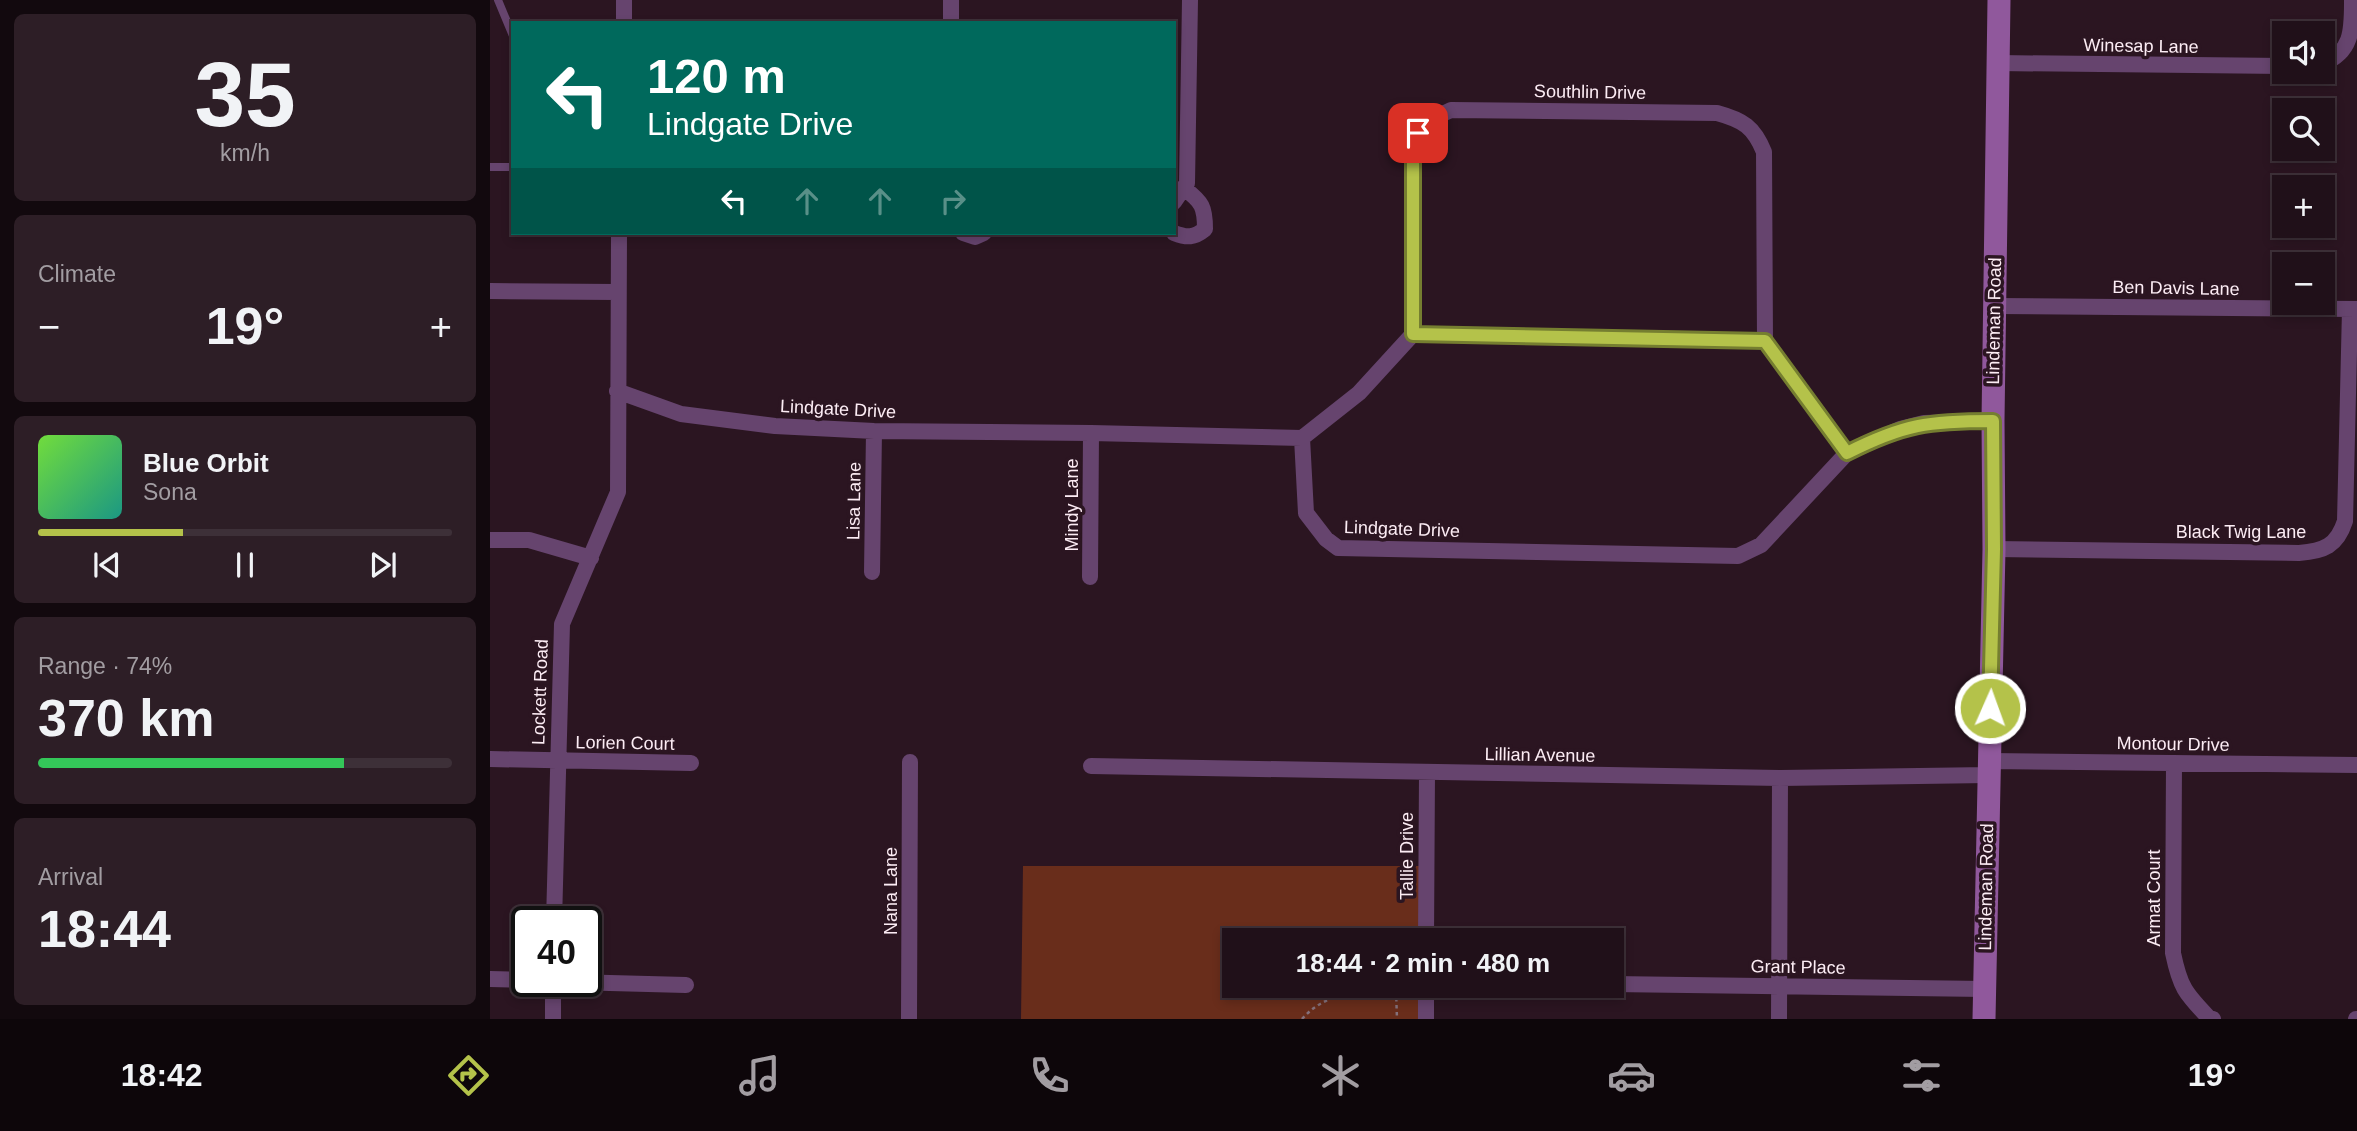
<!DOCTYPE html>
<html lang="en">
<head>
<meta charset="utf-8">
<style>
	:root { --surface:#201019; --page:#2d1e26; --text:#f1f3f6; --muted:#a29da2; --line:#3d3038; --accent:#b4c24a }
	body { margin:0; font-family:Arial,sans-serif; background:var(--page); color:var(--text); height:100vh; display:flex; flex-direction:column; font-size:26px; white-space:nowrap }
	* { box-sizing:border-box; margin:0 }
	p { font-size:23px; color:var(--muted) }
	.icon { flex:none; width:38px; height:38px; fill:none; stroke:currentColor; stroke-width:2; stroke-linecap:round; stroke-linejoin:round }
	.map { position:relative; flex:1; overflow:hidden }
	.drawer { display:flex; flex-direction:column; gap:14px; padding:14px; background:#12090e; width:490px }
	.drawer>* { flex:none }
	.guide { position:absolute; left:21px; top:21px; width:665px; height:214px; border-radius:0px; box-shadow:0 4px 10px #0003,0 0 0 2px var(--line); background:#00695c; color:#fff; overflow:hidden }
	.buttons { position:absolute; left:1782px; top:21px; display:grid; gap:14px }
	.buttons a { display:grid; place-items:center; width:63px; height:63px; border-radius:0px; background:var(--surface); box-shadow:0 4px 10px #0003,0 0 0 2px var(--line); font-size:35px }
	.speed { position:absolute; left:21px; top:906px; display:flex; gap:14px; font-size:35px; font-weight:700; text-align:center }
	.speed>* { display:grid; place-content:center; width:91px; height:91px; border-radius:50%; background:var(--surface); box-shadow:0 4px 10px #0003,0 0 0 2px var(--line); line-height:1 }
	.speed .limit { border:4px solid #111; border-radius:10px; background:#fff; color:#111 }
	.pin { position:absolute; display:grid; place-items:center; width:60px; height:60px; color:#fff; margin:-30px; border-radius:14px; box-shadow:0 4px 10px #0006 }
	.me { position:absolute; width:77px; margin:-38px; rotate:2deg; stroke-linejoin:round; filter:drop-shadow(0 0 5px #0008) }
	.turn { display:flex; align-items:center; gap:24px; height:147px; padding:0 21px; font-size:32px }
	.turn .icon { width:91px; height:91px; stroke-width:2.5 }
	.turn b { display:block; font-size:49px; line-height:60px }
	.lanes { display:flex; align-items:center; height:66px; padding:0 21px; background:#0003; justify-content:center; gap:35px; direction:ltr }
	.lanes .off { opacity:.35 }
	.big { font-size:52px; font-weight:700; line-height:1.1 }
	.drawer .card { flex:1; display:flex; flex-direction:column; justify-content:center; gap:10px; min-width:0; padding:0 24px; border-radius:10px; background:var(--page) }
	.drawer .dial { align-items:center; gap:0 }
	.dial b { font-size:91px; line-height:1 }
	.song { display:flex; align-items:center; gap:21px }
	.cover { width:84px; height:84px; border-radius:10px; background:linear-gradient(135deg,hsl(100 70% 55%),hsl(170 70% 35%)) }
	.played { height:7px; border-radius:4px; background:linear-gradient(90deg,var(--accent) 35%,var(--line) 35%) }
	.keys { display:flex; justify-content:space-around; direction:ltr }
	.heat { display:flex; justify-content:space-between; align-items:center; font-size:38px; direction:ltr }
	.charge { height:10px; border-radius:5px; background:linear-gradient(90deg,#34c759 74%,var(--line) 0) }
	.trip { position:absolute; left:732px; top:928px; width:402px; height:70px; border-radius:0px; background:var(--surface); box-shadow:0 4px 10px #0003,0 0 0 2px var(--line); font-weight:700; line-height:70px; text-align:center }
	.tabs { display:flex; height:112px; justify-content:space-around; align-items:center; background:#0d060a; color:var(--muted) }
	.tabs .icon { width:49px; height:49px }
	.tabs .active { color:var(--accent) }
	.tabs b { font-size:32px; color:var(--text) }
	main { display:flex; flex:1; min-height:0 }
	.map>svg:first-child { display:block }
	.green { fill:#692d1b }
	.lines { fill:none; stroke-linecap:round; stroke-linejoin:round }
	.path { stroke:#84717b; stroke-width:2.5; stroke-dasharray:3.5 3.5; stroke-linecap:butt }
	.lane { stroke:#66446e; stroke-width:8 }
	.street { stroke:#66446e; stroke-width:16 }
	.secondary { stroke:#90589c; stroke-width:23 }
	.route-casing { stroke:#757e30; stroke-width:18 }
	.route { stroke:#b4c24a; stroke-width:12 }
	.labels { text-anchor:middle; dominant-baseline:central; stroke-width:7; stroke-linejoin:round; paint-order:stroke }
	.street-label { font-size:18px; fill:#fcecf4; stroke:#2b1521 }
</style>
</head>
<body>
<main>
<section class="drawer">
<div class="card dial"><b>35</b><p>km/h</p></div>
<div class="card"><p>Climate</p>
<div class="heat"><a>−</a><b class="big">19°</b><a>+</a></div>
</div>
<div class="card">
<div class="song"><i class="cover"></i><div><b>Blue Orbit</b><p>Sona</p></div></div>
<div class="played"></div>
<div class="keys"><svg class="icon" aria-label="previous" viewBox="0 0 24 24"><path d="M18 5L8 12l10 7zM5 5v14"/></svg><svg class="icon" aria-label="pause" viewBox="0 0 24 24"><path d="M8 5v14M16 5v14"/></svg><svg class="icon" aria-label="next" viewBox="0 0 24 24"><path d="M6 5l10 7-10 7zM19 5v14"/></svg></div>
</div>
<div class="card"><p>Range · 74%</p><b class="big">370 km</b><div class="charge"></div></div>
<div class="card"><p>Arrival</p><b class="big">18:44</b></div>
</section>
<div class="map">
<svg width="1867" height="1019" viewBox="0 0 1867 1019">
	<rect width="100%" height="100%" fill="#2b1521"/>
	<path class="green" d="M533,866H931L930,940H744V985H930V1019H531Z"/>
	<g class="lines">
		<path class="path" d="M906,991L907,1019
			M812,1019C839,988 881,990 919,990"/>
		<path class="lane" d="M8,0L23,36
			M0,167H23"/>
		<path class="street" d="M134,0V23
			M461,23V0
			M1508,63L1794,66
			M1832,64C1863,52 1862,29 1862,0
			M684,202L697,183L700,0
			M473,233L485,237L494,233
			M684,233C697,238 704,238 715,229C715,207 712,202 695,189
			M0,291L127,292
			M1505,306L1867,309
			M923,334V153C930,127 936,121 961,110L1227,113C1253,120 1264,127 1274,152L1275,341
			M127,391L191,414L285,426L384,431L601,433L812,438L816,513L836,539L848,548L1248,556L1271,545L1357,453L1410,429L1434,423L1503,421
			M812,438L869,393L923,334L1275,341L1357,453
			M0,540H39L101,558
			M1504,549L1809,553C1834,551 1847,546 1855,521L1860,309
			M382,572L384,431
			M600,577L601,433
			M0,759L201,763
			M1498,761L1867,765
			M1684,763L1683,953C1690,987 1695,993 1719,1018L1723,1019
			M601,766L1290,778L1498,775
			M64,922L72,624L128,492L129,233
			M936,940L937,773
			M0,979L37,980
			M63,982V1019
			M82,982L196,985
			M1122,984L1495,989
			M936,985V1019
			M419,1019L420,762
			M1289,1019L1290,778
			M1866,1019H1867"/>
		<path class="secondary" d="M1494,1019L1504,549L1503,421L1509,0"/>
	</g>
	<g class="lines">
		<g class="route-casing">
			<path id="route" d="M928,133L923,153V334L1275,341L1357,453C1414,424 1439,421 1503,421L1504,549L1500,708"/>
		</g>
		<use href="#route" class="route"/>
	</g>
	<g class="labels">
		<g class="street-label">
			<text transform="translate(1651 46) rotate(1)">Winesap Lane</text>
			<text transform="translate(1100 92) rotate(1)">Southlin Drive</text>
			<text transform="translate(1686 288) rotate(1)">Ben Davis Lane</text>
			<text transform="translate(1504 321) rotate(-89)">Lindeman Road</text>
			<text transform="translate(348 409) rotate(3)">Lindgate Drive</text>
			<text transform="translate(364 501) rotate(-89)">Lisa Lane</text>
			<text transform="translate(582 505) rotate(-90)">Mindy Lane</text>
			<text transform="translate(912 529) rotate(2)">Lindgate Drive</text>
			<text x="1751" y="532">Black Twig Lane</text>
			<text transform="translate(50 692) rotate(-88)">Lockett Road</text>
			<text transform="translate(135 743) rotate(1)">Lorien Court</text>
			<text transform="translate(1683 744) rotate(1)">Montour Drive</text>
			<text transform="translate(1050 755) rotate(1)">Lillian Avenue</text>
			<text transform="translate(917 856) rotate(-90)">Tallie Drive</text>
			<text transform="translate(1496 887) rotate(-89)">Lindeman Road</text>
			<text transform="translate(401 891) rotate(-90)">Nana Lane</text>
			<text transform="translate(1664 898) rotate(-90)">Armat Court</text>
			<text transform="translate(1308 967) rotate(1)">Grant Place</text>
		</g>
	</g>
</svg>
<div class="buttons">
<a><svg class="icon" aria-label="sound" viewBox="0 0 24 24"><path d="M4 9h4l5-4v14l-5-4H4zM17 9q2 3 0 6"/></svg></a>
<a><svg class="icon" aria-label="search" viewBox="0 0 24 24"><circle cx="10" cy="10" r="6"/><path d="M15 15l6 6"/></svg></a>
<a>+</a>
<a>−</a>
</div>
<div class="speed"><div class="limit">40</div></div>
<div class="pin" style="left:928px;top:133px;background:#d93025"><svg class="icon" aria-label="arrive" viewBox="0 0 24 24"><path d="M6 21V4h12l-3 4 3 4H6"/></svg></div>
<svg class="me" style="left:1500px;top:708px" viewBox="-20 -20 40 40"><circle r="17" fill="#b4c24a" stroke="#fff" stroke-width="3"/><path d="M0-11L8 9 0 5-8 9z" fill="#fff"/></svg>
<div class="trip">18:44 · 2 min · 480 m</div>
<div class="guide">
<div class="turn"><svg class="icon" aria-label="left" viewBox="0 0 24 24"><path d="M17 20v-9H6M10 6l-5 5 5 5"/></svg><div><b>120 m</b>Lindgate Drive</div></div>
<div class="lanes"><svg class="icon" aria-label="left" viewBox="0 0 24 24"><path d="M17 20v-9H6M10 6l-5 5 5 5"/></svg><svg class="icon off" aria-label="ahead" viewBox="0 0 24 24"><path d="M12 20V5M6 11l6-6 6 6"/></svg><svg class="icon off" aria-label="ahead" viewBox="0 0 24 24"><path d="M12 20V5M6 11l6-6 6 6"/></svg><svg class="icon off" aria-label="right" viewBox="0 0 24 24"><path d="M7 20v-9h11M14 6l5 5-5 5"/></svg></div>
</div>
</div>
</main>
<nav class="tabs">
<b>18:42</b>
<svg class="icon active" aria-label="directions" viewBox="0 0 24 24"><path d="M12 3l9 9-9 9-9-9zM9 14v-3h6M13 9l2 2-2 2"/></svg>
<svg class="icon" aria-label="music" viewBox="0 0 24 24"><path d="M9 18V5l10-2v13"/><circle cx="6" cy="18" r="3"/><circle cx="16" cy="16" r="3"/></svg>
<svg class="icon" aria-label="phone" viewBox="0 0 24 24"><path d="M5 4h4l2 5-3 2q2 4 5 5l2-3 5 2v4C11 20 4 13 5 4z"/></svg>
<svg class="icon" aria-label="climate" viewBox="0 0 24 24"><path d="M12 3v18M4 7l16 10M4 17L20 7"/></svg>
<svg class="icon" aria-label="car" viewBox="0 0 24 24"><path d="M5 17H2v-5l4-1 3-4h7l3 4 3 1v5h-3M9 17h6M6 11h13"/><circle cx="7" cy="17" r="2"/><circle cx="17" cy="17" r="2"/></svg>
<svg class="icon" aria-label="filters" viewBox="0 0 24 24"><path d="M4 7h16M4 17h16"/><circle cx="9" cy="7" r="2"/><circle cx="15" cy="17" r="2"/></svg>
<b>19°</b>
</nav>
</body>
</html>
